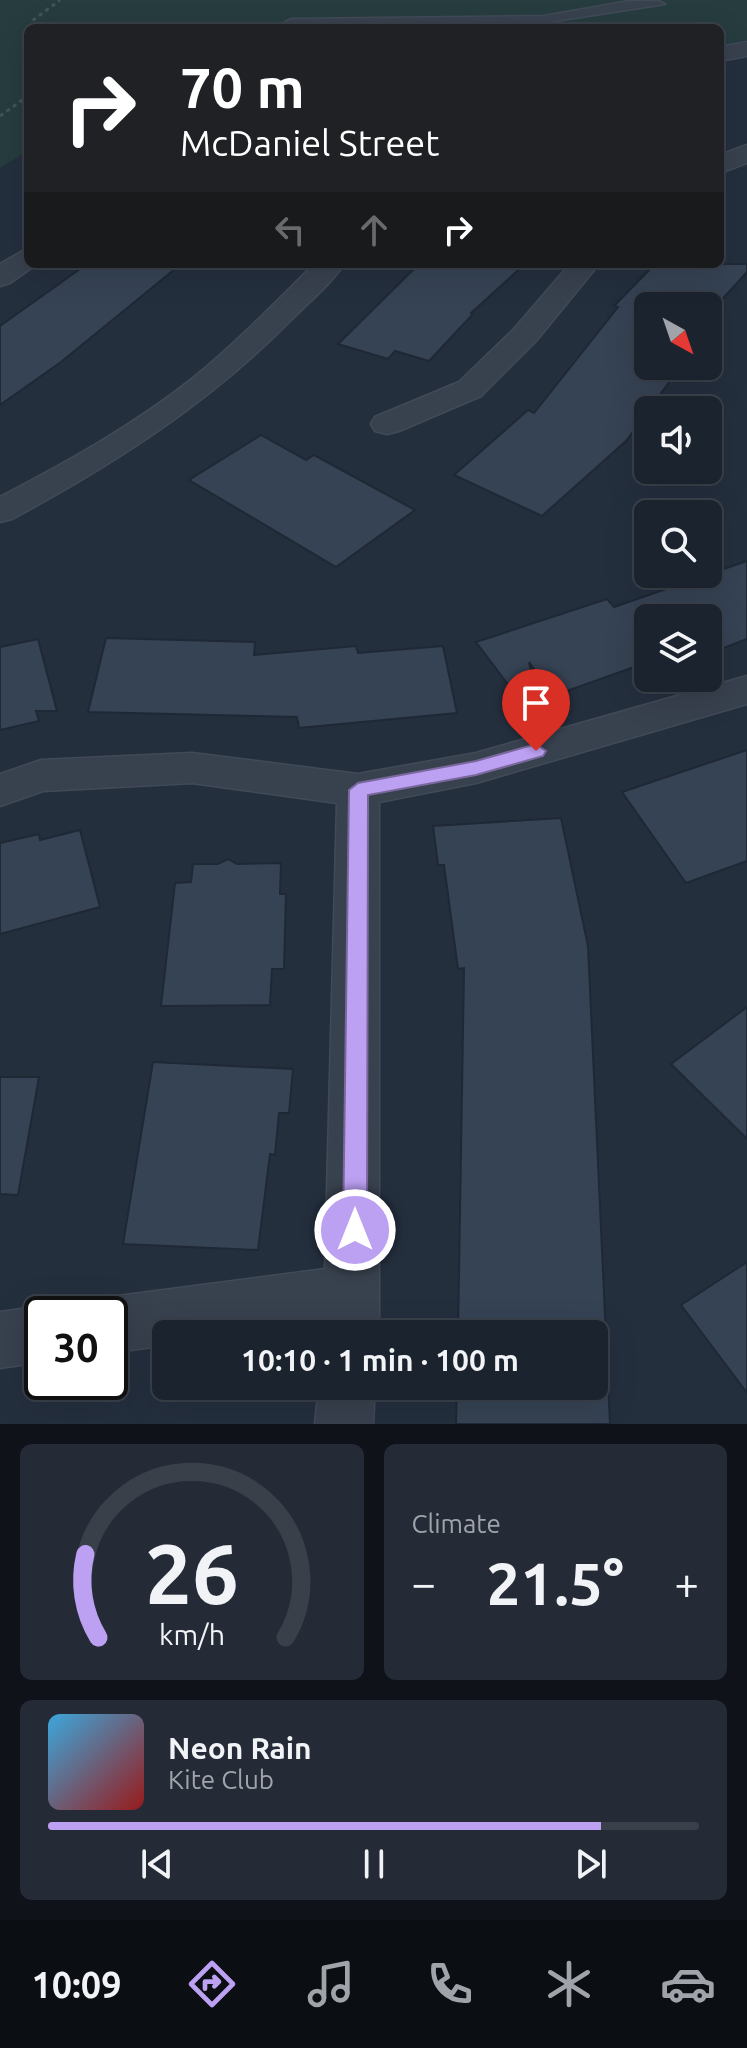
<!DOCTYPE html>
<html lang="en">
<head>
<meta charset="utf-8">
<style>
  :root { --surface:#1b232e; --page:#242b36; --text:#f1f3f6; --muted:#a0a4aa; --line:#39404a; --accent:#bca0f2 }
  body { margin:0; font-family:Ubuntu,sans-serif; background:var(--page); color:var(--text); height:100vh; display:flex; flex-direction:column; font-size:30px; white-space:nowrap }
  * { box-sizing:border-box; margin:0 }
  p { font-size:26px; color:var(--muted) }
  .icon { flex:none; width:44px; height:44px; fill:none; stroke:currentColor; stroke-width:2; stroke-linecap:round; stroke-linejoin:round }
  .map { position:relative; height:1424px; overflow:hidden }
  .panel { display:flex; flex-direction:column; gap:20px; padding:20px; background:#0f1319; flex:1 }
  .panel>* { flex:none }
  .banner { position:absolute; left:24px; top:24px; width:700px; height:244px; border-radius:12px; box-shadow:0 8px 32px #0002,0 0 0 2px var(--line); background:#202124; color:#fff; overflow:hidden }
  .needle { width:52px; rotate:140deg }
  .controls { position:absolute; left:634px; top:292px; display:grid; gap:16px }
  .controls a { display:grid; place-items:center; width:88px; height:88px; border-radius:12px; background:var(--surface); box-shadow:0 8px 32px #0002,0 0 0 2px var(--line); font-size:40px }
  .speed { position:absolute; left:24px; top:1296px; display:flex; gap:16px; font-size:40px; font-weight:700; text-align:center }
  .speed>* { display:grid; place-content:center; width:104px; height:104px; border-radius:50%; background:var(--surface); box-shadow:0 8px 32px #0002,0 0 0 2px var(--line); line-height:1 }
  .speed .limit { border:4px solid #111; border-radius:12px; background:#fff; color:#111 }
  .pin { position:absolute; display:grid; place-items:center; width:68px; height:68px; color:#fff; margin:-82px -34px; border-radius:50% 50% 50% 0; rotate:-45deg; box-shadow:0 0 8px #0007 }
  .pin .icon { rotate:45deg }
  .me { position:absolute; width:88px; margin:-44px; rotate:0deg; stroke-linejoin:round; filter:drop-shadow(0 0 6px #0008) }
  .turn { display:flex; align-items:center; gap:28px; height:168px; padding:0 24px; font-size:36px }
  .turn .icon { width:104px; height:104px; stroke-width:2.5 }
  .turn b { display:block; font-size:56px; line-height:68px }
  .lanes { display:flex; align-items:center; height:76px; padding:0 24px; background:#0003; justify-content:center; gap:40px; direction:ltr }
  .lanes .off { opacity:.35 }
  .big { font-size:60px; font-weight:600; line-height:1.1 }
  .panel .card { flex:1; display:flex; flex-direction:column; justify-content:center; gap:12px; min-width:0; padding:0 28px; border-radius:12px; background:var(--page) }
  .panel .dial { align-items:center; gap:0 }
  .dial svg { height:208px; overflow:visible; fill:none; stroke:var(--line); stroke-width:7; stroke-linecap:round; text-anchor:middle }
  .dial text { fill:var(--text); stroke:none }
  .song { display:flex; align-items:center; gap:24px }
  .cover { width:96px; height:96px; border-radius:12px; background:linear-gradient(135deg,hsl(200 70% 55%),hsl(0 70% 35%)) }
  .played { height:8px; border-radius:4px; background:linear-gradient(90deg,var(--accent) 85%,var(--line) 85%) }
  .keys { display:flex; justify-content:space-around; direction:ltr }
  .heat { display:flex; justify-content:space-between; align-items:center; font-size:44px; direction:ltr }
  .panel .tiles { flex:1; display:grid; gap:20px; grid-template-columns:1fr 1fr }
  .card:last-child { grid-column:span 2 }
  .trip { position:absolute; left:152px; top:1320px; width:456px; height:80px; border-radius:12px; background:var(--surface); box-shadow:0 8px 32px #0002,0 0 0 2px var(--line); font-weight:600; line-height:80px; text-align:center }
  .tab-bar { display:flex; height:128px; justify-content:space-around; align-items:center; background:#0b0e12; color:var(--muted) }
  .tab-bar .icon { width:56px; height:56px }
  .tab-bar .on { color:var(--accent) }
  .tab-bar b { font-size:36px; color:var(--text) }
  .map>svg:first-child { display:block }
</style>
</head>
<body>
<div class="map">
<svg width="747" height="1424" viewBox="0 0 747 1424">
  <rect width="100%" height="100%" fill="#242f3e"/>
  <path fill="#263c3f" d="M0 0H747V40L720 46V28H28V151L0 168Z"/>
  <g fill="#364354" stroke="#1f2835" stroke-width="2">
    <path d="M87 264H181L61 362 0 405V326Z"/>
    <path d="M419 264H525L471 313 473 314 429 361 395 351 388 359 338 344Z"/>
    <path d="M655 264H747V272L708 315V306H648V366H681L626 441 542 516 454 475 528 410 534 413 618 307 614 306Z"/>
    <path d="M261 435 306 460 314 455 415 510 336 567 189 480Z"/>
    <path d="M747 561V639L708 654V618H648V662L553 696 529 662 543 731 476 642 607 599 614 607Z"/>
    <path d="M106 638 255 642 254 655 356 646 358 653 443 646 457 713 299 728 297 717 88 712Z"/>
    <path d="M38 639 57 711H36L39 721 0 730V647Z"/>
    <path d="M747 750V861L686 883 622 792Z"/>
    <path d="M561 818 588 946 610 1424H456L457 1386H594V1334H458L464 968 458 969 444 865H438L433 826Z"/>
    <path d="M80 830 100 907 0 934V843L39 834 40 840Z"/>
    <path d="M228 859 237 864 281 863 280 894H286L284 969H272L270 1005 161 1006 175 883 191 882 193 864H218Z"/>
    <path d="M747 1007V1139L671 1064Z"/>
    <path d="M153 1062 293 1069 289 1113H279L275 1155 270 1154 258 1250 123 1244Z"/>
    <path d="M0 1077H39L18 1195 0 1194Z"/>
    <path d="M747 1262V1393L681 1305Z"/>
  </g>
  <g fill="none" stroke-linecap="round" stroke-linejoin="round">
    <defs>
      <path id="lane" d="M629 1H659L665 4 549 22 547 28H539L538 22 291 25 285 22 291 19 544 16Z"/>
      <g id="street">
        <path d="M747 42V56L720 61V47Z"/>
        <path d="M747 145V163L720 173V155Z"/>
        <path d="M28 248V264H37L10 283 0 286V264Z"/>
        <path d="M314 264H344C331 284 311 300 294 317 211 402 116 463 12 519L0 522V497C67 462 134 425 193 378 236 343 275 303 314 264Z"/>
        <path d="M570 264H599L536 341 481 396 399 431 387 434 375 431 371 424 375 417 459 382 514 329Z"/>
        <path d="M747 676V704L476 783 379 802V1334H323V1323L244 1334H166V1345L110 1353V1314H87L90 1306 110 1297 325 1269 337 803 192 783 43 791 0 806V774L41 760 192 753 358 774 476 753Z"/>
        <path d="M42 1306 61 1314H42V1362L0 1368V1312Z"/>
        <path d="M319 1386H375L373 1424H315Z"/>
      </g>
    </defs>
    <use href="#lane" stroke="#414a57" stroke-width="3"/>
    <use href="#street" stroke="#414a57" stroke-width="3"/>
    <g stroke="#3f5557" stroke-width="3" stroke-dasharray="4 4" stroke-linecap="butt">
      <path d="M34 28 32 21 60 0"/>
      <path d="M0 116 28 96"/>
    </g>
    <use href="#lane" fill="#38414e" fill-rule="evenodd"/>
    <use href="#street" fill="#38414e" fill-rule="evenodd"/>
  </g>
  <path fill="#bca0f2" stroke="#7a689d" stroke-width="2" d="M536 744 546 751 543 756 476 775 368 795 367 1230 363 1238 355 1241 346 1238 343 1230 349 790 358 783 476 761Z"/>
</svg>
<div class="controls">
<a><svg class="needle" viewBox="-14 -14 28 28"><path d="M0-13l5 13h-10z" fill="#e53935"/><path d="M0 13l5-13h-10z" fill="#a0a4aa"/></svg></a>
<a><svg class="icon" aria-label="sound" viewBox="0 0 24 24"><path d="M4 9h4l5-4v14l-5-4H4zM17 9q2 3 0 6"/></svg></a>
<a><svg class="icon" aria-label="search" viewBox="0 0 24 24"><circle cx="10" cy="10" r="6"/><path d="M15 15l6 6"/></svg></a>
<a><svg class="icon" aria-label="layers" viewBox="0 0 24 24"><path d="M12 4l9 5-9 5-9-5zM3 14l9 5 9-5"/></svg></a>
</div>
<div class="speed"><div class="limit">30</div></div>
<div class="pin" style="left:536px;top:751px;background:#d93025"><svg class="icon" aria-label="arrive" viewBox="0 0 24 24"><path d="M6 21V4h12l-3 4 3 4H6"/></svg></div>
<svg class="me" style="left:355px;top:1230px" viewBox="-20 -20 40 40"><circle r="17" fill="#bca0f2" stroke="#fff" stroke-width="3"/><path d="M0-11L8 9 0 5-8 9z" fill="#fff"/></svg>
<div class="trip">10:10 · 1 min · 100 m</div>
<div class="banner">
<div class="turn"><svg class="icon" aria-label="right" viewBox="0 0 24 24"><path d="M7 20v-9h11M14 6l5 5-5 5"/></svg><div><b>70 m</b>McDaniel Street</div></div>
<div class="lanes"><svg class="icon off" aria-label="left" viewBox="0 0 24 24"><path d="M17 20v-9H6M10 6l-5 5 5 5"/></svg><svg class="icon off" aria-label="ahead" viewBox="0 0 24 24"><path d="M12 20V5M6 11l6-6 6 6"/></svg><svg class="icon" aria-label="right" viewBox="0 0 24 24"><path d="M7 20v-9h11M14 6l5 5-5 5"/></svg></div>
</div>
</div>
<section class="panel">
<div class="tiles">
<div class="card dial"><svg viewBox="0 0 100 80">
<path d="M14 69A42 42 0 1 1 86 69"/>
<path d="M14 69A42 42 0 0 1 9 37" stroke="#bca0f2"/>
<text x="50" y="56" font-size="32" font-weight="700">26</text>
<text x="50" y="72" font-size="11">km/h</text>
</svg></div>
<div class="card"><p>Climate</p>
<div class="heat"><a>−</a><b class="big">21.5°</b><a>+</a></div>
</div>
<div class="card">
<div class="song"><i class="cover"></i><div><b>Neon Rain</b><p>Kite Club</p></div></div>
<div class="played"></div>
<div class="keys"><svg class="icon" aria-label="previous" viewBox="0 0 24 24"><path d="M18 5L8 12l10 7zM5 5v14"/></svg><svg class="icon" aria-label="pause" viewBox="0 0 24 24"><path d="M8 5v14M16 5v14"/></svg><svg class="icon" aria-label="next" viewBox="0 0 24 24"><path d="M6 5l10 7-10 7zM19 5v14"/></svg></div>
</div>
</div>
</section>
<nav class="tab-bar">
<b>10:09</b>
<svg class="icon on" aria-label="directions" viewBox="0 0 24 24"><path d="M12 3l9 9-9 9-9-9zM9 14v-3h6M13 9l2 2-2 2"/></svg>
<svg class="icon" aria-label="music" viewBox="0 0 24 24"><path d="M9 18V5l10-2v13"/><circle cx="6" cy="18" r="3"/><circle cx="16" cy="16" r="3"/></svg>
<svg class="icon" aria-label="phone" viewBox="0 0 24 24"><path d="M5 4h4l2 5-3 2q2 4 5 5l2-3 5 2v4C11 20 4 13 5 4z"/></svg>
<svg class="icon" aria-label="climate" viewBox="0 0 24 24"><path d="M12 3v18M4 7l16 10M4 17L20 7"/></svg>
<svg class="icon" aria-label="car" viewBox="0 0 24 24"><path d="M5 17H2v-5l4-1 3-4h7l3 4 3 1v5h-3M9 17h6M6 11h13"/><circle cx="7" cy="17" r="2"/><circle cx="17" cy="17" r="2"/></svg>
</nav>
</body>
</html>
